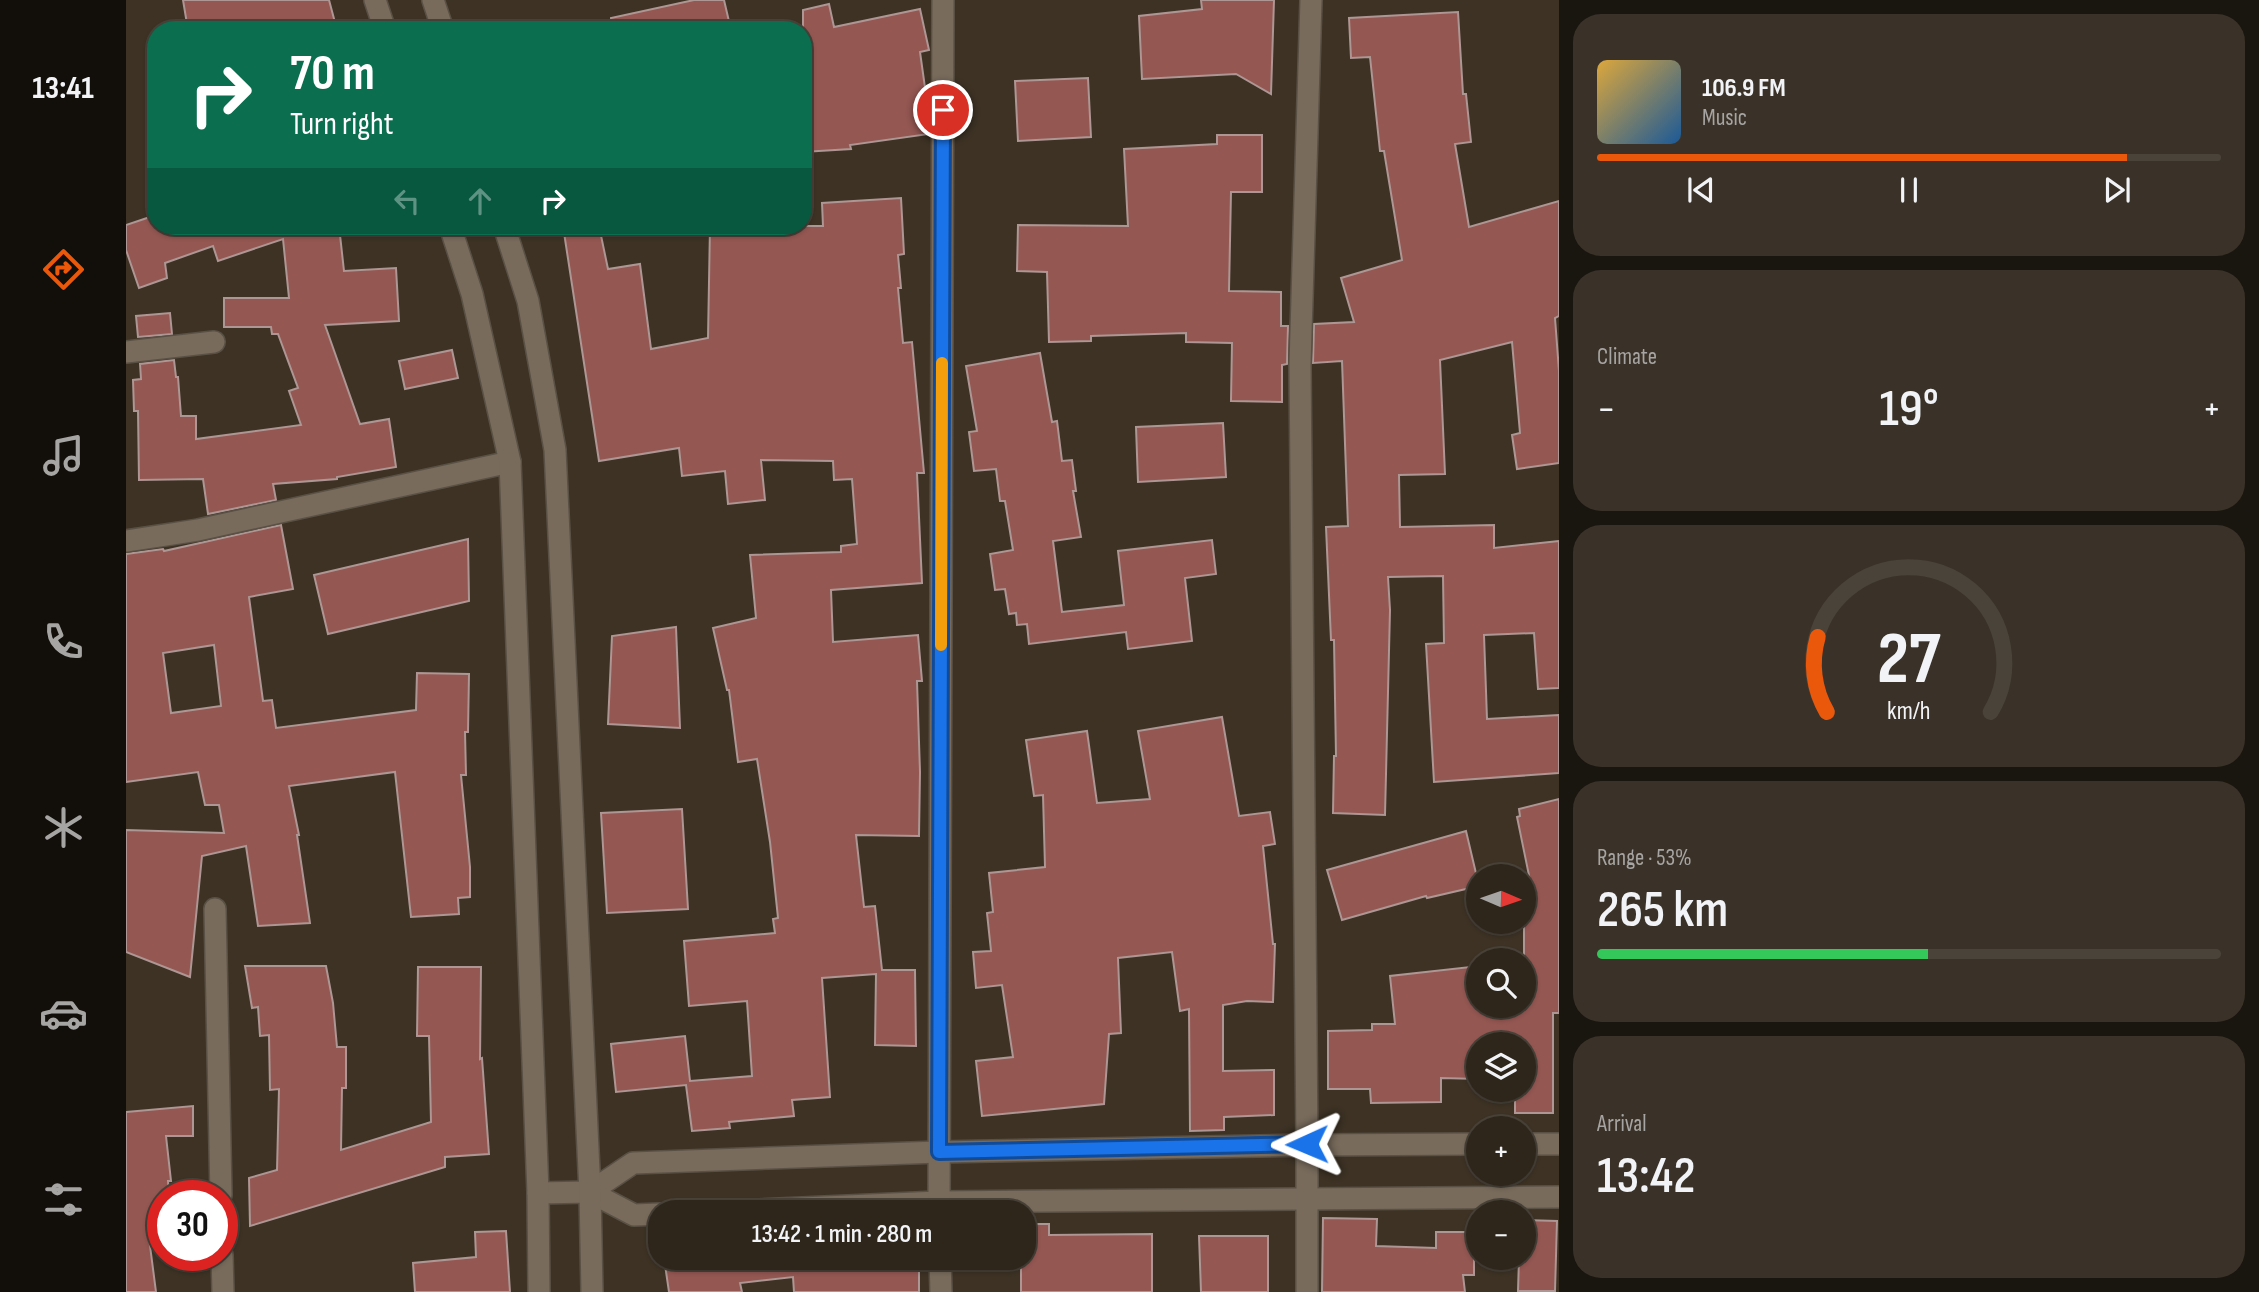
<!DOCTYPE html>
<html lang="en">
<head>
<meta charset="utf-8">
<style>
  :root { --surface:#2e261b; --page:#3a3228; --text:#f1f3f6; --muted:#a7a5a3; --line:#49433a; --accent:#ea580c }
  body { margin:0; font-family:"Sofia Sans Condensed",sans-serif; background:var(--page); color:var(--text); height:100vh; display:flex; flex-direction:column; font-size:26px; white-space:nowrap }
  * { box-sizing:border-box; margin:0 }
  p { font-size:23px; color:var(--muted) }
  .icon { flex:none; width:38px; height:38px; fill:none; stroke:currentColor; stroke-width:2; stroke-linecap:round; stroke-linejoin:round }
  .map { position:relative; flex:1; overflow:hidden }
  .side { display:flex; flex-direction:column; gap:14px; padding:14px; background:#19150f; width:700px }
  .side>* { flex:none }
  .guide { position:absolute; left:21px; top:21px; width:665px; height:214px; border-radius:28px; box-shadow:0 2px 5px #0004,0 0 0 2px var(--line); background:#0b6e4f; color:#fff; overflow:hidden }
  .needle { width:46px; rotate:92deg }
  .tools { position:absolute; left:1340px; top:864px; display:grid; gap:14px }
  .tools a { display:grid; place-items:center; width:70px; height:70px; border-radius:50%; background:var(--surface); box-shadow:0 2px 5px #0004,0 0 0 2px var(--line); font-size:35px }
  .speed { position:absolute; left:21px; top:1180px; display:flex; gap:14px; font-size:35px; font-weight:700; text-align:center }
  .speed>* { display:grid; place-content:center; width:91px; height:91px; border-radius:50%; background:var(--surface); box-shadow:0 2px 5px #0004,0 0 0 2px var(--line); line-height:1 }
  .speed .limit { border:10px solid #d22; background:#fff; color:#111 }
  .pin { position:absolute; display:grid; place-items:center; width:60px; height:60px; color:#fff; margin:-30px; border:4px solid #fff; border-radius:50%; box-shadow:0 2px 7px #0007 }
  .me { position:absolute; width:77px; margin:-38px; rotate:269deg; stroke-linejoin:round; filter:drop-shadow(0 0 5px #0008) }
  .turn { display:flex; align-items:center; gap:24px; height:147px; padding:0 28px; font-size:32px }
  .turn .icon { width:91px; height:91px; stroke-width:2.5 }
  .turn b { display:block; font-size:49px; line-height:60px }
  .lanes { display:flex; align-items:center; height:66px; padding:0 28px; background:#0003; justify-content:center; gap:35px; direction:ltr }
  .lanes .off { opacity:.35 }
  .big { font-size:52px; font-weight:600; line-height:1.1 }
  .side .tile { flex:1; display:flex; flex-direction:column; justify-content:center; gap:10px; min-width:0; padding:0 24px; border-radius:28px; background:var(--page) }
  .side .dial { align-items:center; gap:0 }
  .dial svg { height:182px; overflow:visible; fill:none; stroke:var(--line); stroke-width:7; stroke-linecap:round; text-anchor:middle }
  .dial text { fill:var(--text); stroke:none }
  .song { display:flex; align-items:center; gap:21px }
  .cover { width:84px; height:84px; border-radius:10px; background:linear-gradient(135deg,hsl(40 70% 55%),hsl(210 70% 35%)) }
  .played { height:7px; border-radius:4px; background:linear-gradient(90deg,var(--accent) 85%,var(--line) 85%) }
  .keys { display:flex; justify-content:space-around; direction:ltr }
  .heat { display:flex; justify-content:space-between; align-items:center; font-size:38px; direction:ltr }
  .charge { height:10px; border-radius:5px; background:linear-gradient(90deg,#34c759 53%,var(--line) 0) }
  .trip { position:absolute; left:522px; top:1200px; width:388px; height:70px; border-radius:28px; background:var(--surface); box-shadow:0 2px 5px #0004,0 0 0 2px var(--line); font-weight:600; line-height:70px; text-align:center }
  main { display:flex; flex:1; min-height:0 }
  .tab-bar { display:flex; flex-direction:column; width:126px; justify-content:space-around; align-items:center; background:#120f0b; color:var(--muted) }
  .tab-bar .icon { width:49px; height:49px }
  .tab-bar .active { color:var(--accent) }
  .tab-bar b { font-size:32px; color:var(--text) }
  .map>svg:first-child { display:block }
</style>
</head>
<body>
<main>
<nav class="tab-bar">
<b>13:41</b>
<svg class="icon active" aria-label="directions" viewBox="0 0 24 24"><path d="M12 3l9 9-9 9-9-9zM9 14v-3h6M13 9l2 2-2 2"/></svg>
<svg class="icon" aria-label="music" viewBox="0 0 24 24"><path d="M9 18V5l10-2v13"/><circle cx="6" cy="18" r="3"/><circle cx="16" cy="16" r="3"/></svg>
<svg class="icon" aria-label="phone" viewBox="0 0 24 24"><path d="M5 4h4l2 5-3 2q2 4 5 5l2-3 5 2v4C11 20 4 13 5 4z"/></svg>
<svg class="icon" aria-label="climate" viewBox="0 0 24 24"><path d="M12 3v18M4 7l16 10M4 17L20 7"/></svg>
<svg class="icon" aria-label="car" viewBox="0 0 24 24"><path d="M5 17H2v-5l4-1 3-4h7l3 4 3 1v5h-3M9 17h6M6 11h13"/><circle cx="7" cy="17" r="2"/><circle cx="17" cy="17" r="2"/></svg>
<svg class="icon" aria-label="filters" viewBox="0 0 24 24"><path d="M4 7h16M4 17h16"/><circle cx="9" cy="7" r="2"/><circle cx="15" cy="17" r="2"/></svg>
</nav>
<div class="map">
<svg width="1433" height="1292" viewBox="0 0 1433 1292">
  <rect width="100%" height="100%" fill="#3d3224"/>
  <g fill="#945752" stroke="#ad9693" stroke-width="2" fill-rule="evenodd">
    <path d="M57 0H203L211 30H62Z"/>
    <path d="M568 0H598L605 30H486L485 18Z"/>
    <path d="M1075 0H1148L1145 94 1110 74 1016 79 1013 16 1076 9Z"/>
    <path d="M703 4 708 27 794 9 803 50 794 52 803 116V134L724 145 725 149 677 152V10Z"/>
    <path d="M1332 12 1337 94H1340L1345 142 1329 144 1343 227 1433 201V316L1429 318 1433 371V463L1391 469 1386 435 1394 433 1386 342 1314 360 1319 474 1273 475 1274 527 1368 525V548L1433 541V688L1412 689 1408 633 1358 635 1361 719 1433 715V773L1308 782 1300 644 1318 643 1317 576 1262 577 1264 610 1259 815 1207 813 1208 756H1210L1208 640H1205L1200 527 1222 526 1216 361 1187 363 1188 324 1228 322 1215 278 1276 260 1258 151H1254L1244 57 1225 58 1223 18Z"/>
    <path d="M962 78 965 137 892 141 889 81Z"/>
    <path d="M1091 135H1136V192H1105L1103 291 1155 292V326H1162L1161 364 1156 365V402L1105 401 1106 343 1060 342V333L965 336V341L923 342 921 272 891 271 892 225 1002 226 998 149 1091 144Z"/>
    <path d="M775 198 778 254 772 255 775 288H772L777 343 786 342 798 473H791L796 583 705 590 707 642 792 635 796 681H791L794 772 793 836 730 835 738 907 749 906 756 970H789L790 1046 749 1045 750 974 696 978 704 1097 666 1100 668 1116 603 1122 604 1128 566 1131 560 1085 490 1092 485 1044 559 1036 564 1081 626 1076 621 1001 563 1006 558 941 649 933 647 919 652 918 644 842 631 759 612 762 603 690H601L587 628 630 618 624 555 715 552V546L731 544 726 479 708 480 707 461 635 460 639 500 602 504 599 471 556 476 553 448 473 461 437 226H473L482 269 514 264 525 349 582 338 584 226H697L696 203Z"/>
    <path d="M30 215V226H213L218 271 270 268 273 321 199 325 234 424 263 419 270 467 211 477V479L147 484 150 500 82 514 77 479 13 480 12 411H8L7 380 15 379 14 364 48 360 50 377H52L55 416H70V439L175 425 163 391 172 388 152 334H146L145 327H98V298H163L157 239 92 261 87 246 39 263 41 278 13 288 0 250V225Z"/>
    <path d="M44 313 46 334 12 337 10 316Z"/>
    <path d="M326 350 332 378 279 389 273 361Z"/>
    <path d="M914 353 926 422 931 421 936 461 946 460 950 491H947L955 537 927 541 936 612 998 605 992 551 1086 540 1090 574 1059 578 1066 641 1002 649 1000 632 903 644 901 624 891 625 890 613 883 614 879 589 869 590 864 554 887 550 879 501H874L870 469 848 471 843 432 851 431 840 366Z"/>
    <path d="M1097 423 1100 477 1012 482 1010 427Z"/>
    <path d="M155 525 167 589 123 597 137 701 146 700 150 728 290 710 291 673 343 674 342 732H339L340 775H335L344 867V897L332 898 333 914 285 917 269 772 163 786 173 835H171L184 923 132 926 120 846 76 856 64 977 0 952V830L98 833 93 805H79L72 772 0 782V554L37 549 38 551ZM88 645 95 706 45 713 37 653Z"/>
    <path d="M342 539 343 601 202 634 188 575Z"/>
    <path d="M550 627 554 728 482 724 486 636Z"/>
    <path d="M1096 717 1113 816 1144 812 1149 844 1137 846 1147 944H1149L1147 1002 1121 1001 1097 1005V1071L1148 1070V1115L1098 1117V1130L1064 1131 1063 1009 1054 1011 1046 952 992 958 995 1033 983 1034 978 1104 856 1116 850 1061 887 1057 876 985 850 988 847 952 865 951 861 913 867 912 863 873 919 867 917 795 908 796 900 740 961 731 971 803 1024 799 1012 731Z"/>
    <path d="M1433 799V1013H1427V1113H1389V1090H1398V1045H1353V1079L1315 1078V1102L1245 1103 1244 1089H1202V1031L1246 1030V1024H1269L1264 976 1353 966V1006H1398V961H1355V958L1398 956V897L1407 895 1391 817 1394 816 1393 809Z"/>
    <path d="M556 809 562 909 481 913 475 813Z"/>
    <path d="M1340 831 1353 886 1301 898 1300 896 1216 920 1201 870Z"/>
    <path d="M119 966H200L207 1003 211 1047H220V1088H216L215 1150 305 1122 303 1036H291L292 967H355L354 1059 356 1058 363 1154 319 1157V1167L124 1226 123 1178 151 1170 153 1089 144 1090 143 1035 134 1036 132 1007 126 1008Z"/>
    <path d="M67 1106V1136H40L45 1181H42L43 1195H37V1237L23 1238 30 1292H0V1112Z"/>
    <path d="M1197 1218 1251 1219 1250 1246 1310 1248V1232H1348V1275H1337L1339 1292H1196Z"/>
    <path d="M1398 1220 1431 1221 1429 1291H1392L1393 1258H1398Z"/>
    <path d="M898 1224H923V1235L1026 1234V1292H895V1258H898Z"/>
    <path d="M380 1231 384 1292H289L287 1263 350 1257 349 1232Z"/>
    <path d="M1073 1236H1142V1292H1075Z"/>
    <path d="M538 1258H793V1292H668L667 1277 614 1283 616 1292H543Z"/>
  </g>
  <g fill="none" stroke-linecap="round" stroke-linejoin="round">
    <defs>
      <g id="street">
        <path d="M0 352 88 342"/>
        <path d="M0 541 72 530 384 462"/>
        <path d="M89 909 95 1195"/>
        <path d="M1398 1144H1433"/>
        <path d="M464 1192 507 1163 813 1152 1181 1145 1353 1144"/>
        <path d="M412 1193 464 1192 508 1215 534 1214"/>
        <path d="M565 1213 812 1202 1433 1197"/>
        <path d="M813 1213 817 0"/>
        <path d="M96 1255 97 1292"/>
        <path d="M814 1258 815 1292"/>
        <path d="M1181 1292V1145L1174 365 1185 0"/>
      </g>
      <g id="secondary">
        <path d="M249 0 259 30"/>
        <path d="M307 0 317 30"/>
        <path d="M324 226 346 294 384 462 412 1193 413 1292"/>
        <path d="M378 226 402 301 429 450 464 1192 466 1292"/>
      </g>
    </defs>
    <use href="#street" stroke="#5a5145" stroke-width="24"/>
    <use href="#secondary" stroke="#5a5145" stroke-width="24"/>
    <use href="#street" stroke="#786b5c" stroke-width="21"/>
    <use href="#secondary" stroke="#786b5c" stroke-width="21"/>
  </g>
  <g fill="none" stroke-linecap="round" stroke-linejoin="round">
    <defs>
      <path id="route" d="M817 110 813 1152 1181 1144"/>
    </defs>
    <use href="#route" stroke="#114b97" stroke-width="18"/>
    <use href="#route" stroke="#1a73e8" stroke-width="12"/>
    <path stroke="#f59e0b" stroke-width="12" d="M815 645 816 363"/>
  </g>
</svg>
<div class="tools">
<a><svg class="needle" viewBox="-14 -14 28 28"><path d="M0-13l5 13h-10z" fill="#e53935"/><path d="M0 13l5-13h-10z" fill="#a7a5a3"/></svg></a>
<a><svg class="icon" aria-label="search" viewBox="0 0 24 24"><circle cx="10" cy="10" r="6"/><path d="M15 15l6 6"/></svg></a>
<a><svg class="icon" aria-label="layers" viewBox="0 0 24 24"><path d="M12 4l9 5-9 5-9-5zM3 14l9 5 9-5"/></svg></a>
<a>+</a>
<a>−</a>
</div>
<div class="speed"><div class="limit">30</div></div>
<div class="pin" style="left:817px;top:110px;background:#d93025"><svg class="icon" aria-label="arrive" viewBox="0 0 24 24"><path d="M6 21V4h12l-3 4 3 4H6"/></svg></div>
<svg class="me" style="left:1181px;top:1144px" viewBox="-20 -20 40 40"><path d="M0-17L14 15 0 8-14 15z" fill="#1a73e8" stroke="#fff" stroke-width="4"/></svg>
<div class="trip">13:42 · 1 min · 280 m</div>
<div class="guide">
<div class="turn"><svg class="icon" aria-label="right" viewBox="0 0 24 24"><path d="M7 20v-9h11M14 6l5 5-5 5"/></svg><div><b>70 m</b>Turn right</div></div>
<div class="lanes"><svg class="icon off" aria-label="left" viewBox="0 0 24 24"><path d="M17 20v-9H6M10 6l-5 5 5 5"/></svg><svg class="icon off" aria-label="ahead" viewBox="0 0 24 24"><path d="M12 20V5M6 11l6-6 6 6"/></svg><svg class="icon" aria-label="right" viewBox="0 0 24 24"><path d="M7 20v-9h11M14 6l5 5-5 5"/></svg></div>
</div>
</div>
<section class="side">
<div class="tile">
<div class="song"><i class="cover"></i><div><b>106.9 FM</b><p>Music</p></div></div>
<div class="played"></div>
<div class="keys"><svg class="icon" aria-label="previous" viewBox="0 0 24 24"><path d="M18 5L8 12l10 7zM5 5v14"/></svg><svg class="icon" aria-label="pause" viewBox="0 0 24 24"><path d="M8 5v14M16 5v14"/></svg><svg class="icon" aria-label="next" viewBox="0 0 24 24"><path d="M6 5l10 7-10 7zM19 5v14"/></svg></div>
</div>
<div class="tile"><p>Climate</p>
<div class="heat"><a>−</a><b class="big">19°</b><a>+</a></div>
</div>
<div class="tile dial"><svg viewBox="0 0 100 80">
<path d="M14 69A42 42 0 1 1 86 69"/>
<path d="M14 69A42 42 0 0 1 10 36" stroke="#ea580c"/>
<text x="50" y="56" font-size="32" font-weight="700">27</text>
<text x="50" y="72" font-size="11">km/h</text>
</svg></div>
<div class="tile"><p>Range · 53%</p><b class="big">265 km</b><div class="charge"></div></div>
<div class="tile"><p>Arrival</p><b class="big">13:42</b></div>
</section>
</main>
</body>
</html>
